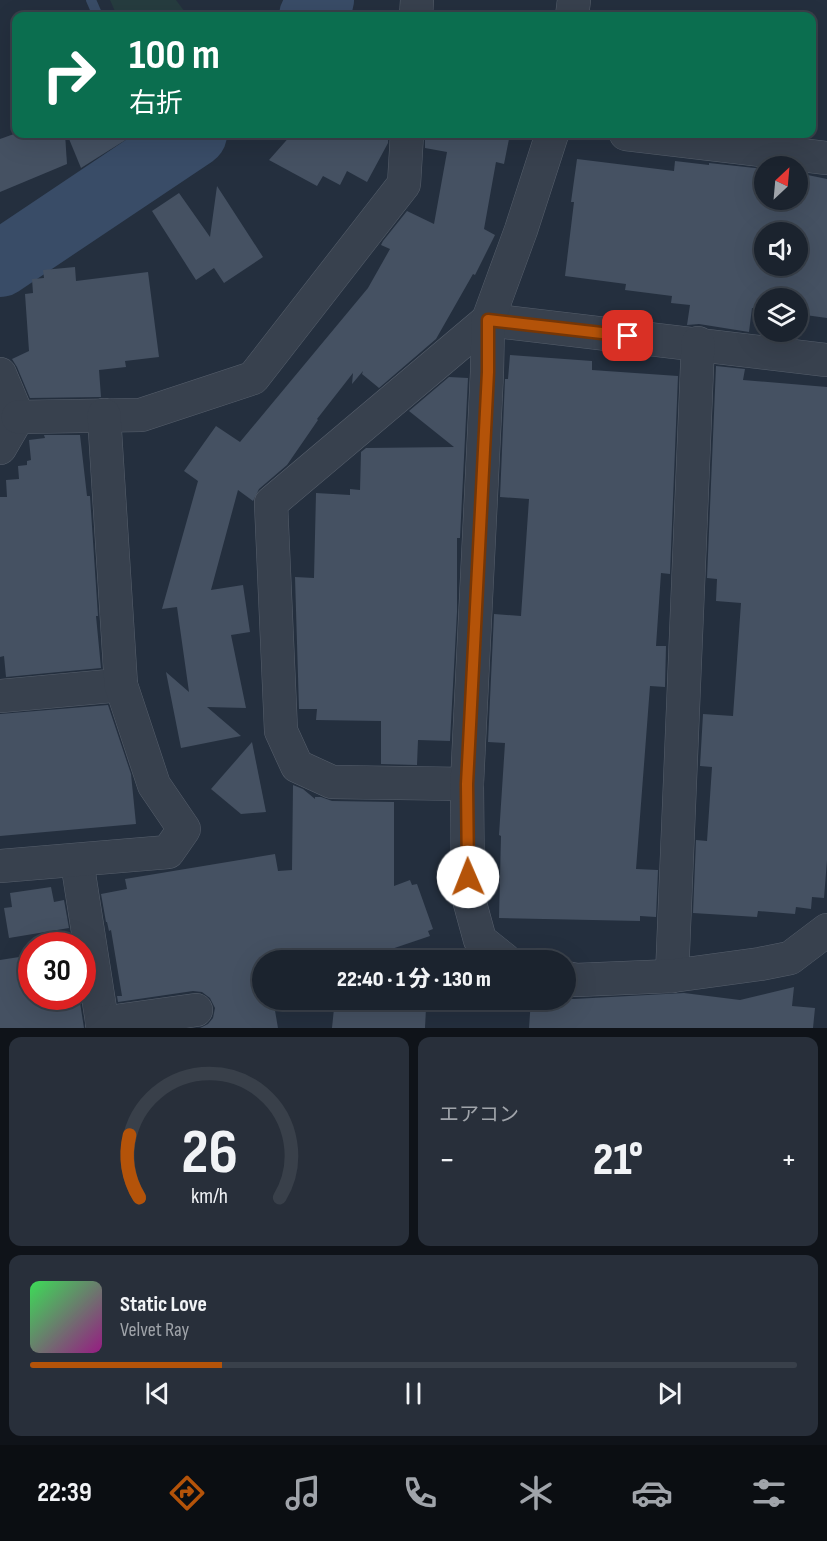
<!DOCTYPE html>
<html lang="ja">
<head>
<meta charset="utf-8">
<style>
  :root { --surface:#1b232e; --page:#282f3a; --text:#f1f3f6; --muted:#a0a4aa; --line:#39404a; --accent:#b45309 }
  body { margin:0; font-family:"Sofia Sans Condensed","Noto Sans JP",sans-serif; background:var(--page); color:var(--text); height:100vh; display:flex; flex-direction:column; font-size:22px; white-space:nowrap }
  * { box-sizing:border-box; margin:0 }
  p { font-size:20px; color:var(--muted) }
  .icon { flex:none; width:33px; height:33px; fill:none; stroke:currentColor; stroke-width:2; stroke-linecap:round; stroke-linejoin:round }
  .map { position:relative; height:1028px; overflow:hidden }
  .side { display:flex; flex-direction:column; gap:9px; padding:9px; background:#0f1319; flex:1 }
  .side>* { flex:none }
  .hud { position:absolute; left:12px; top:12px; width:804px; height:126px; border-radius:12px; box-shadow:0 6px 24px #0002,0 0 0 2px var(--line); background:#0b6e4f; color:#fff; overflow:hidden }
  .needle { width:39px; rotate:26deg }
  .buttons { position:absolute; left:754px; top:156px; display:grid; gap:12px }
  .buttons a { display:grid; place-items:center; width:54px; height:54px; border-radius:50%; background:var(--surface); box-shadow:0 6px 24px #0002,0 0 0 2px var(--line); font-size:30px }
  .speed { position:absolute; left:18px; top:932px; display:flex; gap:12px; font-size:30px; font-weight:700; text-align:center }
  .speed>* { display:grid; place-content:center; width:78px; height:78px; border-radius:50%; background:var(--surface); box-shadow:0 6px 24px #0002,0 0 0 2px var(--line); line-height:1 }
  .speed .limit { border:9px solid #d22; background:#fff; color:#111 }
  .pin { position:absolute; display:grid; place-items:center; width:51px; height:51px; color:#fff; margin:-26px; border-radius:12px; box-shadow:0 3px 9px #0006 }
  .me { position:absolute; width:66px; margin:-33px; rotate:359deg; stroke-linejoin:round; filter:drop-shadow(0 0 4px #0008) }
  .turn { display:flex; align-items:center; gap:21px; height:126px; padding:0 18px; font-size:27px }
  .turn .icon { width:78px; height:78px; stroke-width:2.5 }
  .turn b { display:block; font-size:42px; line-height:51px }
  .big { font-size:45px; font-weight:800; line-height:1.1 }
  .side .tile { flex:1; display:flex; flex-direction:column; justify-content:center; gap:9px; min-width:0; padding:0 21px; border-radius:12px; background:var(--page) }
  .side .dial { align-items:center; gap:0 }
  .dial svg { height:156px; overflow:visible; fill:none; stroke:var(--line); stroke-width:7; stroke-linecap:round; text-anchor:middle }
  .dial text { fill:var(--text); stroke:none }
  .song { display:flex; align-items:center; gap:18px }
  .cover { width:72px; height:72px; border-radius:9px; background:linear-gradient(135deg,hsl(130 70% 55%),hsl(310 70% 35%)) }
  .played { height:6px; border-radius:3px; background:linear-gradient(90deg,var(--accent) 25%,var(--line) 25%) }
  .keys { display:flex; justify-content:space-around; direction:ltr }
  .heat { display:flex; justify-content:space-between; align-items:center; font-size:33px; direction:ltr }
  .side .tiles { flex:1; display:grid; gap:9px; grid-template-columns:1fr 1fr }
  .tile:last-child { grid-column:span 2 }
  .trip { position:absolute; left:252px; top:950px; width:324px; height:60px; border-radius:30px; background:var(--surface); box-shadow:0 6px 24px #0002,0 0 0 2px var(--line); font-weight:800; line-height:60px; text-align:center }
  .tab-bar { display:flex; height:96px; justify-content:space-around; align-items:center; background:#0b0e12; color:var(--muted) }
  .tab-bar .icon { width:42px; height:42px }
  .tab-bar .active { color:var(--accent) }
  .tab-bar b { font-size:27px; color:var(--text) }
  .map>svg:first-child { display:block }
</style>
</head>
<body>
<div class="map">
<svg width="827" height="1028" viewBox="0 0 827 1028">
  <rect width="100%" height="100%" fill="#242f3e"/>
  <path fill="#263c3f" d="M110 0H176L188 16H117Z"/>
  <g fill="none" stroke-linecap="round" stroke-linejoin="round">
    <g stroke="#394c67" stroke-width="10">
      <path d="M91 0 98 16"/>
      <path d="M150 134 160 156"/>
    </g>
    <g stroke="#394c67" stroke-width="66">
      <path d="M312 16 321 0"/>
      <path d="M0 264 194 134"/>
    </g>
  </g>
  <g fill="#455162" fill-rule="evenodd">
    <path d="M14 134H65L67 164 0 192V139Z"/>
    <path d="M67 134H135L81 168Z"/>
    <path d="M292 134H388V143L367 182 347 171 340 185 323 176 317 186 269 160Z"/>
    <path d="M425 134H510L504 164 496 162 484 229 495 235 475 275 473 274 436 339 379 388 362 374 363 371 352 384 353 373 317 419 318 420 287 465 259 489 253 501 238 490 211 590 243 585 250 632 231 635 246 708 207 707 241 736 181 748 166 672 189 692 177 607 162 609 198 481 184 471 216 426 240 442 368 288 390 249 381 245 383 241 407 211 434 224 447 152 425 148Z"/>
    <path d="M577 159 674 171 675 161 709 165V163L765 169V200H798V173L827 179V318L798 314V298H765V310L752 308 749 332 699 324 687 325 690 305 671 303 672 296 625 290 626 284 565 276 574 202H571ZM765 232H798V266H765Z"/>
    <path d="M217 186 263 257 224 283 214 268 196 280 152 211 179 193 210 237Z"/>
    <path d="M75 267 76 281 148 272 159 357 125 361 126 367 99 370 101 397 30 398 17 367 12 359 29 351 25 294 33 293 32 279 44 278 43 270Z"/>
    <path d="M510 355 592 361V370L678 376 670 574 661 573 656 646H666L665 687 650 686 636 869 658 870 656 917 640 916V921L499 918 501 836 499 835 505 743 488 742 494 614 521 616 529 499 500 497 505 379H508Z"/>
    <path d="M716 366 745 369 743 380 827 387V860L824 898 812 897 811 909 796 907 795 914 758 911 757 917 693 913 696 840 707 841 712 767 700 766 703 714 733 716 741 603 716 601 717 579 707 578Z"/>
    <path d="M449 377 468 378 460 538H457V612L450 741 418 740 417 765 381 764V721L316 720 317 709H299L295 577 314 578 316 493 350 495V489L360 490 361 452 366 448 454 447 409 411Z"/>
    <path d="M44 435H80L87 496H90L98 616H96L101 668 6 677 4 656 0 657V497H7L6 480 19 479 18 466 27 465V461L31 460 29 440 45 438Z"/>
    <path d="M108 705 131 774 136 824 0 836V714Z"/>
    <path d="M252 742 266 812 241 814 211 789Z"/>
    <path d="M293 785 303 789 315 799V797H321L332 801 394 802V886L410 880 412 885 417 884 433 929 428 931 430 936 359 960H262V999H273L278 1028H200L208 1024 213 1018 215 1008 210 998 202 992 193 991 118 1002 117 996H122L111 930 109 931 107 922H106L101 894 127 889 125 879 275 854 278 871 292 870Z"/>
    <path d="M51 887 54 902 64 900 69 928 9 938 4 908 12 907 10 893Z"/>
    <path d="M32 955V996H79L84 1028H0V960Z"/>
    <path d="M794 987 792 1006 815 1008 813 1028H529L531 999H574L684 993 740 1000Z"/>
    <path d="M335 999 426 1008 425 1028H332Z"/>
  </g>
  <g fill="none" stroke-linecap="round" stroke-linejoin="round">
    <defs>
      <g id="minor">
        <path d="M416 16 417 0"/>
        <path d="M572 16 574 0"/>
        <path d="M626 134 827 158"/>
        <path d="M0 374 18 417 0 448"/>
        <path d="M18 417 141 415 253 378 404 184 407 134"/>
        <path d="M0 696 121 685"/>
        <path d="M467 784 332 782 297 766 281 731 271 503 488 320 827 360"/>
        <path d="M77 861 103 1028"/>
        <path d="M0 866 168 852 184 829 154 785 121 685 104 415"/>
        <path d="M505 960 480 940 468 896 467 784 487 372 488 320 521 230 552 134"/>
        <path d="M672 976 698 343"/>
        <path d="M566 978 576 980 672 976 760 964 790 958 827 930"/>
        <path d="M102 1023 196 1010"/>
      </g>
    </defs>
    <use href="#minor" stroke="#565f6c" stroke-width="34"/>
    <use href="#minor" stroke="#38414e" stroke-width="33"/>
  </g>
  <g fill="none" stroke-linecap="round" stroke-linejoin="round">
    <defs>
      <path id="route" d="M468 877 467 784 488 372V320L628 336"/>
    </defs>
    <use href="#route" stroke="#753606" stroke-width="15"/>
    <use href="#route" stroke="#b45309" stroke-width="10"/>
  </g>
</svg>
<div class="buttons">
<a><svg class="needle" viewBox="-14 -14 28 28"><path d="M0-13l5 13h-10z" fill="#e53935"/><path d="M0 13l5-13h-10z" fill="#a0a4aa"/></svg></a>
<a><svg class="icon" aria-label="sound" viewBox="0 0 24 24"><path d="M4 9h4l5-4v14l-5-4H4zM17 9q2 3 0 6"/></svg></a>
<a><svg class="icon" aria-label="layers" viewBox="0 0 24 24"><path d="M12 4l9 5-9 5-9-5zM3 14l9 5 9-5"/></svg></a>
</div>
<div class="speed"><div class="limit">30</div></div>
<div class="pin" style="left:628px;top:336px;background:#d93025"><svg class="icon" aria-label="arrive" viewBox="0 0 24 24"><path d="M6 21V4h12l-3 4 3 4H6"/></svg></div>
<svg class="me" style="left:468px;top:877px" viewBox="-20 -20 40 40"><circle r="19" fill="#fff"/><path d="M0-13L10 11 0 6-10 11z" fill="#b45309"/></svg>
<div class="trip">22:40 · 1 分 · 130 m</div>
<div class="hud">
<div class="turn"><svg class="icon" aria-label="right" viewBox="0 0 24 24"><path d="M7 20v-9h11M14 6l5 5-5 5"/></svg><div><b>100 m</b>右折</div></div>
</div>
</div>
<section class="side">
<div class="tiles">
<div class="tile dial"><svg viewBox="0 0 100 80">
<path d="M14 69A42 42 0 1 1 86 69"/>
<path d="M14 69A42 42 0 0 1 9 37" stroke="#b45309"/>
<text x="50" y="56" font-size="32" font-weight="700">26</text>
<text x="50" y="72" font-size="11">km/h</text>
</svg></div>
<div class="tile"><p>エアコン</p>
<div class="heat"><a>−</a><b class="big">21°</b><a>+</a></div>
</div>
<div class="tile">
<div class="song"><i class="cover"></i><div><b>Static Love</b><p>Velvet Ray</p></div></div>
<div class="played"></div>
<div class="keys"><svg class="icon" aria-label="previous" viewBox="0 0 24 24"><path d="M18 5L8 12l10 7zM5 5v14"/></svg><svg class="icon" aria-label="pause" viewBox="0 0 24 24"><path d="M8 5v14M16 5v14"/></svg><svg class="icon" aria-label="next" viewBox="0 0 24 24"><path d="M6 5l10 7-10 7zM19 5v14"/></svg></div>
</div>
</div>
</section>
<nav class="tab-bar">
<b>22:39</b>
<svg class="icon active" aria-label="directions" viewBox="0 0 24 24"><path d="M12 3l9 9-9 9-9-9zM9 14v-3h6M13 9l2 2-2 2"/></svg>
<svg class="icon" aria-label="music" viewBox="0 0 24 24"><path d="M9 18V5l10-2v13"/><circle cx="6" cy="18" r="3"/><circle cx="16" cy="16" r="3"/></svg>
<svg class="icon" aria-label="phone" viewBox="0 0 24 24"><path d="M5 4h4l2 5-3 2q2 4 5 5l2-3 5 2v4C11 20 4 13 5 4z"/></svg>
<svg class="icon" aria-label="climate" viewBox="0 0 24 24"><path d="M12 3v18M4 7l16 10M4 17L20 7"/></svg>
<svg class="icon" aria-label="car" viewBox="0 0 24 24"><path d="M5 17H2v-5l4-1 3-4h7l3 4 3 1v5h-3M9 17h6M6 11h13"/><circle cx="7" cy="17" r="2"/><circle cx="17" cy="17" r="2"/></svg>
<svg class="icon" aria-label="filters" viewBox="0 0 24 24"><path d="M4 7h16M4 17h16"/><circle cx="9" cy="7" r="2"/><circle cx="15" cy="17" r="2"/></svg>
</nav>
</body>
</html>
